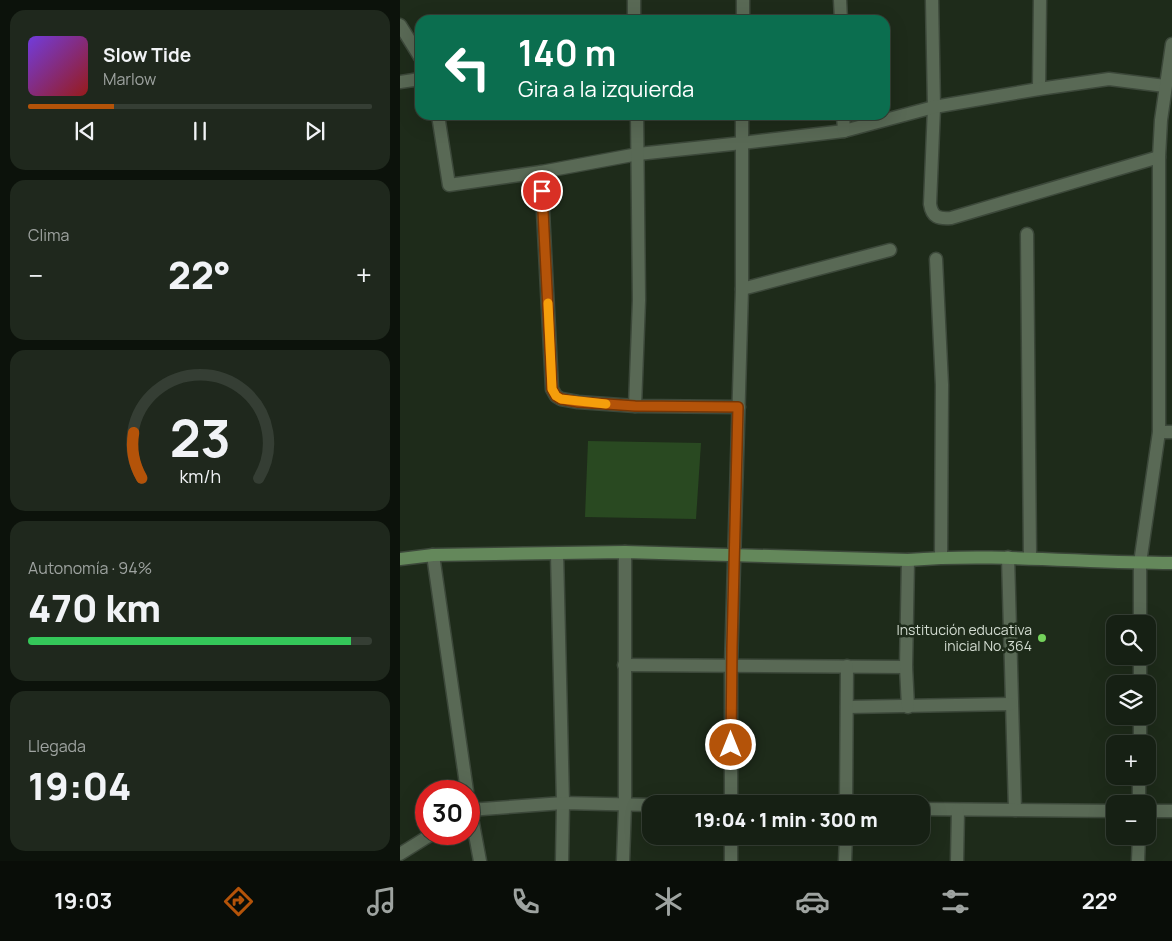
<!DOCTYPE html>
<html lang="es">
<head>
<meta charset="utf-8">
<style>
  :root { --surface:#162014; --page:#1f281d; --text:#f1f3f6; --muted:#9ea3a0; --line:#353e34; --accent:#b45309 }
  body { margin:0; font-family:Manrope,sans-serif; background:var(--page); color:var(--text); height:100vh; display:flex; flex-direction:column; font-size:19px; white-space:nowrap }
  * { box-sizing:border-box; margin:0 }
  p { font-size:16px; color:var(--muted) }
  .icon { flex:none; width:28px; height:28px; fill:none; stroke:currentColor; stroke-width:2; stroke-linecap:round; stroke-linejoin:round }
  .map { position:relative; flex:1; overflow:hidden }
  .sheet { display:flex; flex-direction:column; gap:10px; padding:10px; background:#0c120b; width:400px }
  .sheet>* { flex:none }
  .guide { position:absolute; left:15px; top:15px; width:475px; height:105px; border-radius:15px; box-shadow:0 5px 20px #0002,0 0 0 1px var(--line); background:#0b6e4f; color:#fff; overflow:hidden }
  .tools { position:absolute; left:706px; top:615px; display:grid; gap:10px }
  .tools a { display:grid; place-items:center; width:50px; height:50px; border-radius:10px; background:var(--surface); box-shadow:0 5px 20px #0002,0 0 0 1px var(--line); font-size:25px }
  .speed { position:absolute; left:15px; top:780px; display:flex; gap:10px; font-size:25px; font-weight:700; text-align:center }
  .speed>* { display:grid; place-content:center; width:65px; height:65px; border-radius:50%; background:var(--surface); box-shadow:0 5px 20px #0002,0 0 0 1px var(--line); line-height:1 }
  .speed .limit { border:8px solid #d22; background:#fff; color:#111 }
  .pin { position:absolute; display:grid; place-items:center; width:42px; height:42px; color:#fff; margin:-21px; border:2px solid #fff; border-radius:50%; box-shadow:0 1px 5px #0007 }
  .me { position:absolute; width:55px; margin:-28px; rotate:0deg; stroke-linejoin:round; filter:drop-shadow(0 0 4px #0008) }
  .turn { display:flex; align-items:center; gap:18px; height:105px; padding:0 20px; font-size:22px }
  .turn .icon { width:65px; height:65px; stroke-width:2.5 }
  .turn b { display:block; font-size:35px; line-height:42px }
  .big { font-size:38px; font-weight:800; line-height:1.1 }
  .sheet .widget { flex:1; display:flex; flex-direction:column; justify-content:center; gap:8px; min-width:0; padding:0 18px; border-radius:15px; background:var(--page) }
  .sheet .dial { align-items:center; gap:0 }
  .dial svg { height:130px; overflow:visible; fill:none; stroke:var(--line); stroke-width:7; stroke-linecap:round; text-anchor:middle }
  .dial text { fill:var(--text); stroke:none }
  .song { display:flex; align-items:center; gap:15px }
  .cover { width:60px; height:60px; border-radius:8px; background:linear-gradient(135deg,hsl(260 70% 55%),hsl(0 70% 35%)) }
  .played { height:5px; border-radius:2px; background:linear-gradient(90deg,var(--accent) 25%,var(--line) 25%) }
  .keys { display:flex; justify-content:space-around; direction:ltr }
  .heat { display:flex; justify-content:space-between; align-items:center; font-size:28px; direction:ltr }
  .charge { height:8px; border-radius:4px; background:linear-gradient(90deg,#34c759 94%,var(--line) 0) }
  .trip { position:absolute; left:242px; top:795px; width:288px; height:50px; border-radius:15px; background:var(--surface); box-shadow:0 5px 20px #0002,0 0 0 1px var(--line); font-weight:800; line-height:50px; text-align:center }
  .menu { display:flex; height:80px; justify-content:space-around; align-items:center; background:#090d08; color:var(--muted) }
  .menu .icon { width:35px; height:35px }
  .menu .on { color:var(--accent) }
  .menu b { font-size:22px; color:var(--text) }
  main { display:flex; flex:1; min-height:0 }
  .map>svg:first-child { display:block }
</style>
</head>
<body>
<main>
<section class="sheet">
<div class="widget">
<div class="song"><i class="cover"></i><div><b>Slow Tide</b><p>Marlow</p></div></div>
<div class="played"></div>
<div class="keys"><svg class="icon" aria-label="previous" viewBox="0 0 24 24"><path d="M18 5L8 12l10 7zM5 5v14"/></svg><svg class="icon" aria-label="pause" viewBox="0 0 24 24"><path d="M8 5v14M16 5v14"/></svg><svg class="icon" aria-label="next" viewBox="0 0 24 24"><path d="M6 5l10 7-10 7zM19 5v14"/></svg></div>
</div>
<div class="widget"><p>Clima</p>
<div class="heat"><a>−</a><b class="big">22°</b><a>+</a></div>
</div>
<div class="widget dial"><svg viewBox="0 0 100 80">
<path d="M14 69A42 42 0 1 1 86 69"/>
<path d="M14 69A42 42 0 0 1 9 41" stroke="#b45309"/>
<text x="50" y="56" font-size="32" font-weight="700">23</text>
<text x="50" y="72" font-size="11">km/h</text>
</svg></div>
<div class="widget"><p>Autonomía · 94%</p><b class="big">470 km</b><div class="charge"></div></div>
<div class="widget"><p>Llegada</p><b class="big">19:04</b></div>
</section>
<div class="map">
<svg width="772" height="861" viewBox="0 0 772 861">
  <rect width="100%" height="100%" fill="#1e2b1a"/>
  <path fill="#294921" d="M188 441 301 443 296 519 185 517Z"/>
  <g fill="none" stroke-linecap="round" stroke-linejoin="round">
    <defs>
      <g id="street">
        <path d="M234 0V20"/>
        <path d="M440 0 441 20"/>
        <path d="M532 0 534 107 530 204C532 217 538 219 551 218L759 157"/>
        <path d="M343 20V0"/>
        <path d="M0 25 20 57"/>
        <path d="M0 82 20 79"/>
        <path d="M639 89 640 0"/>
        <path d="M38 115 49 185 141 172 238 154 342 143 444 131 534 107 639 89 709 79 765 86"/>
        <path d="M443 115 444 131"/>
        <path d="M141 172 152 389 156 396 161 399 178 402 235 406 339 407"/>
        <path d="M627 234 630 557"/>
        <path d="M536 259 542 385 541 557"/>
        <path d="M342 289 490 250"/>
        <path d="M235 406 239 300 237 115"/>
        <path d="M759 432H772"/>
        <path d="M157 554 163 803 162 861"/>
        <path d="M33 555 67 791"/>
        <path d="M608 557 615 810"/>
        <path d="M740 624V563L759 432V157L761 120 772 44"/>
        <path d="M224 665 506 667"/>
        <path d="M740 684V656"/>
        <path d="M447 707 611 704"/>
        <path d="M508 707 506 667 508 560"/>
        <path d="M740 744V716"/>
        <path d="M69 802 80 861"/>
        <path d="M331 804V666L342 289V115"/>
        <path d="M446 804 447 666"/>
        <path d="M739 804V776"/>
        <path d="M521 809 715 811"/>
        <path d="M69 810 163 803 251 805"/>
        <path d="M748 811H772"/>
        <path d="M0 854 32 834"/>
        <path d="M223 861 225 805V552"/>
        <path d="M331 861V836"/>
        <path d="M445 861 446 836"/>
        <path d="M557 861 558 810"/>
        <path d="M738 861 739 836"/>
      </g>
      <path id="secondary" d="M0 559 33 555 225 552 508 560C596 553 684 563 772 563"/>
    </defs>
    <use href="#street" stroke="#3c483a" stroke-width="15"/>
    <use href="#secondary" stroke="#3c483a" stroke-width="15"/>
    <use href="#street" stroke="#596955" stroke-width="12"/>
    <use href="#secondary" stroke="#64885b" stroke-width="12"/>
  </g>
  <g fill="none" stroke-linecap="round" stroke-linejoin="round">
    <defs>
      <path id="route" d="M142 191 152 389 156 396 161 399 178 402 235 406 338 407 332 648 331 745"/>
    </defs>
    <use href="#route" stroke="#753606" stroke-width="12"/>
    <use href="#route" stroke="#b45309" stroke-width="9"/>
    <path stroke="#f59e0b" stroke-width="9" d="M148 303 152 389 156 396 161 399 206 404"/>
  </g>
  <circle fill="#74d25b" stroke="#1e2b1a" stroke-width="2" cx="642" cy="638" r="5"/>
  <g text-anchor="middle" stroke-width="5" stroke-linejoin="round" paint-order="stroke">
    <g font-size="14" fill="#d2dbd0" stroke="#1e2b1a" text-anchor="end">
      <text x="632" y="635">Institución educativa<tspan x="632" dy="16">inicial No. 364</tspan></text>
    </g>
  </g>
</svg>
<div class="tools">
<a><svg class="icon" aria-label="search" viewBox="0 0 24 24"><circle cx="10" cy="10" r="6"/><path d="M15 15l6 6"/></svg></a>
<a><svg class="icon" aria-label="layers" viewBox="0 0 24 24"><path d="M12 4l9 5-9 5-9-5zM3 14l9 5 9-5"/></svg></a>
<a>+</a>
<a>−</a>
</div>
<div class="speed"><div class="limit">30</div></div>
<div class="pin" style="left:142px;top:191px;background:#d93025"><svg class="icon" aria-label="arrive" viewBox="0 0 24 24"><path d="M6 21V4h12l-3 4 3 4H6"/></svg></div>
<svg class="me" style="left:331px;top:745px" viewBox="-20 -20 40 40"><circle r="17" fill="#b45309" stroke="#fff" stroke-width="3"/><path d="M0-11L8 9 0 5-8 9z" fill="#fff"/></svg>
<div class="trip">19:04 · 1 min · 300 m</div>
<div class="guide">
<div class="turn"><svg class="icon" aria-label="left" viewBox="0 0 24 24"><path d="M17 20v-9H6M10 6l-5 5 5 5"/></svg><div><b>140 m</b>Gira a la izquierda</div></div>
</div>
</div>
</main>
<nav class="menu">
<b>19:03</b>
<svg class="icon on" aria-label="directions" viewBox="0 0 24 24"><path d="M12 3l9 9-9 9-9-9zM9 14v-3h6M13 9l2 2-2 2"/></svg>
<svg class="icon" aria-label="music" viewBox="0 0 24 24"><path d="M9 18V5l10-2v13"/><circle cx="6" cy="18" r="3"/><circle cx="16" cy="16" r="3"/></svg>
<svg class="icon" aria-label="phone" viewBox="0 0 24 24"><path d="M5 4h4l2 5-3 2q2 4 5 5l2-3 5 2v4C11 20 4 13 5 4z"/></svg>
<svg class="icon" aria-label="climate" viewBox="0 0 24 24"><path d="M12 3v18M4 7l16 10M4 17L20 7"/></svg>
<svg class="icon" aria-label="car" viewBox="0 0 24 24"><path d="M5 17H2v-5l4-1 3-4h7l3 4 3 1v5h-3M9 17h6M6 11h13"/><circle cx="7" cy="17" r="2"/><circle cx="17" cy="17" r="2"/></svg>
<svg class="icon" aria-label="filters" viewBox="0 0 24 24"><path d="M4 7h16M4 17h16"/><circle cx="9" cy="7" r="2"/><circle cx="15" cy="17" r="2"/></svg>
<b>22°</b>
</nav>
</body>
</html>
